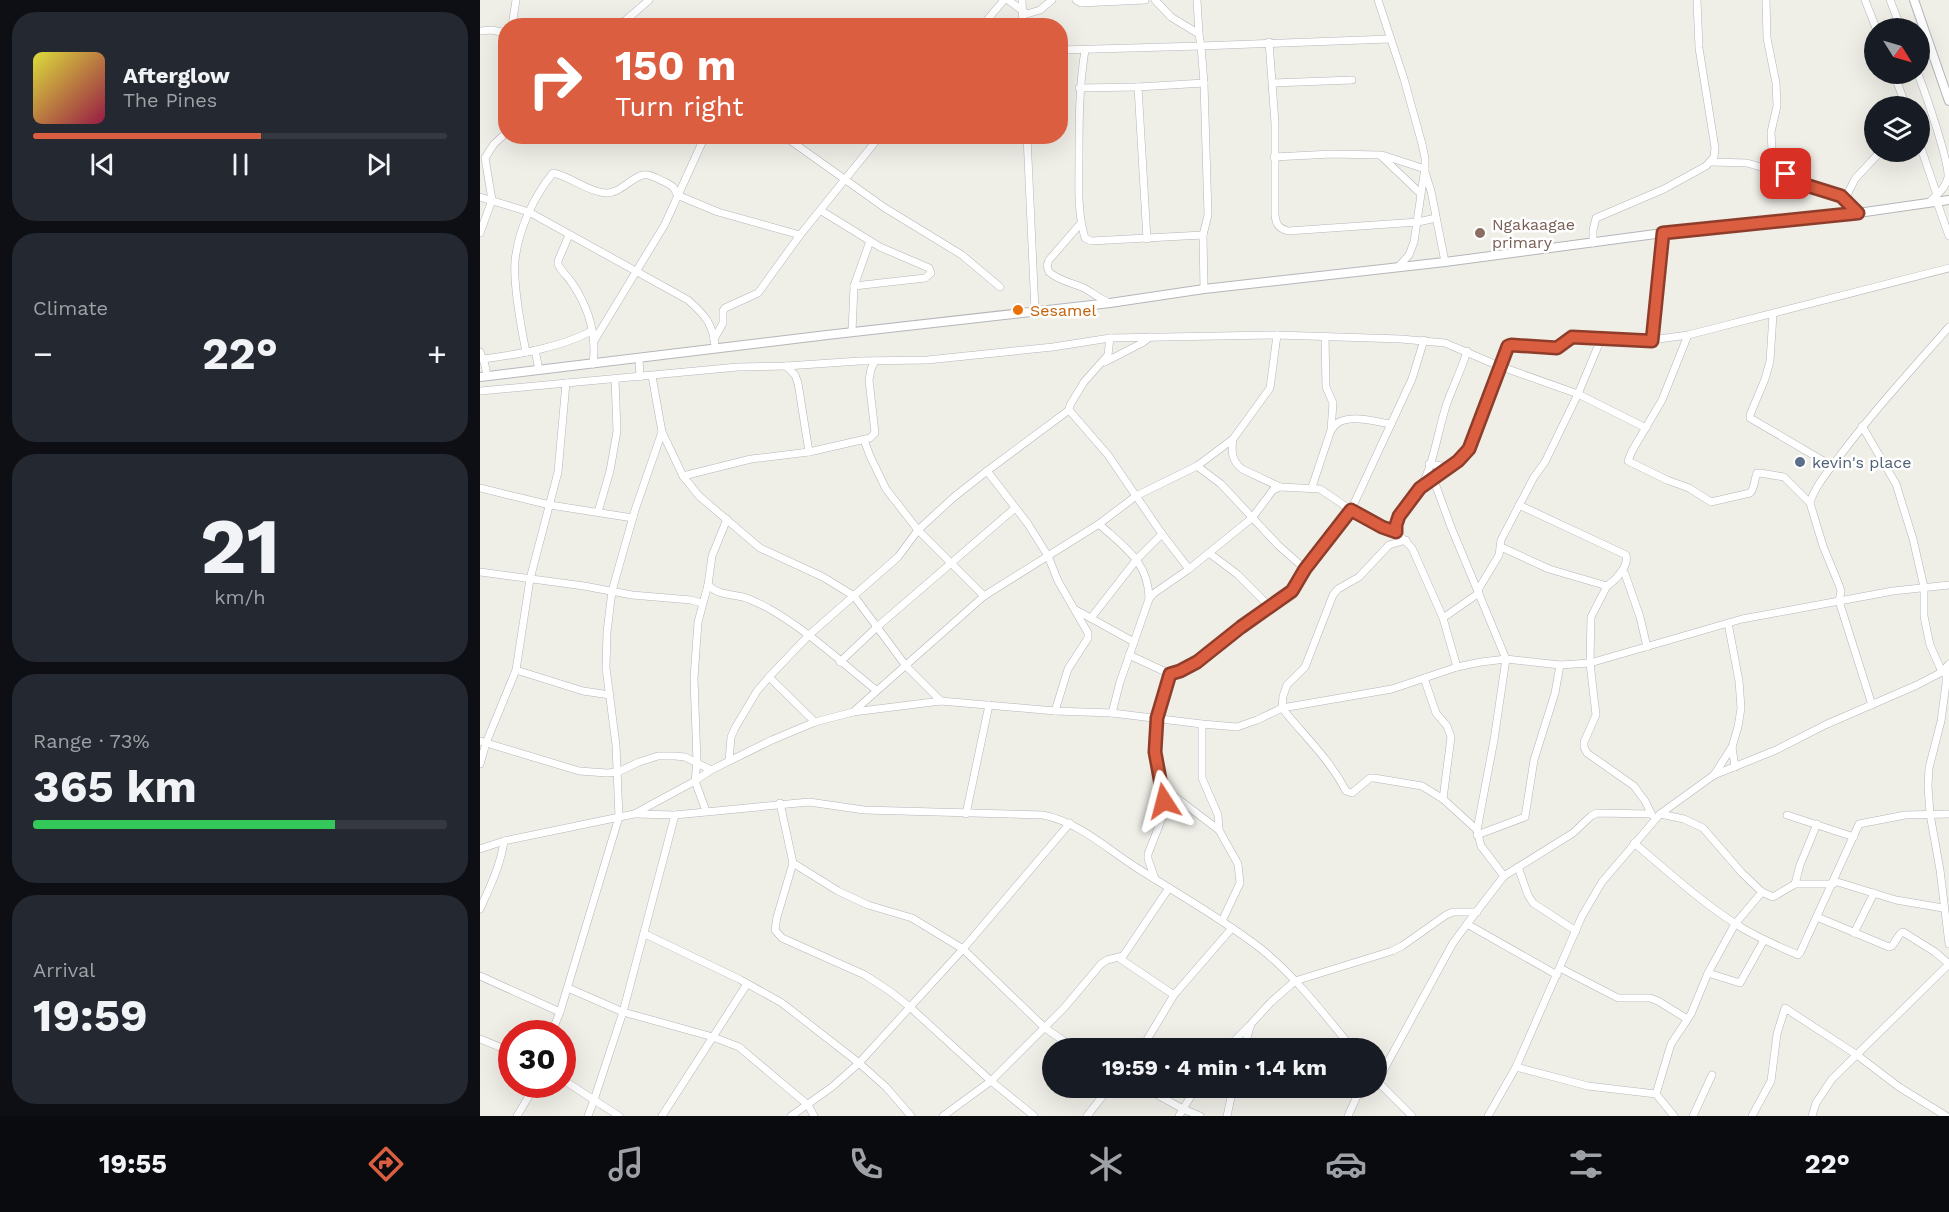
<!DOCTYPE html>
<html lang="en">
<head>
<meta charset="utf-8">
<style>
  :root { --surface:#171b24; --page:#242831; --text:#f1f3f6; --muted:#9ea1a6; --line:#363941; --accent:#db5e41 }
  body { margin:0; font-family:"Work Sans",sans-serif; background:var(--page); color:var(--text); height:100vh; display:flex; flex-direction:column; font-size:22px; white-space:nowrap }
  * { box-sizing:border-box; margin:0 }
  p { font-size:20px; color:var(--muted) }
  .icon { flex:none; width:33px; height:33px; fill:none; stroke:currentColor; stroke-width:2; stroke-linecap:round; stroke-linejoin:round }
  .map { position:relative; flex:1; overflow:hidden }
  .drawer { display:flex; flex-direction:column; gap:12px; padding:12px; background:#0d0f14; width:480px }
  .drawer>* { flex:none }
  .guide { position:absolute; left:18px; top:18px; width:570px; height:126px; border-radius:24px; box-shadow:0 6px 24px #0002; background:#db5e41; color:#fff; overflow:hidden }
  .needle { width:39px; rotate:127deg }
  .fabs { position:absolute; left:1384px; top:18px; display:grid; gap:12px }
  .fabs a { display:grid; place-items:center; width:66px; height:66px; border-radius:50%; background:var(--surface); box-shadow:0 6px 24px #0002; font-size:30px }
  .speed { position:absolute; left:18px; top:1020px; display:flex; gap:12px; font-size:30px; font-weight:700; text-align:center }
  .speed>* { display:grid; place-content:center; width:78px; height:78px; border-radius:50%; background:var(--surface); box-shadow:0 6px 24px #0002; line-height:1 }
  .speed .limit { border:9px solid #d22; background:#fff; color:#111 }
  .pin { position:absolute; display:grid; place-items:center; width:51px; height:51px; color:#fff; margin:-26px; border-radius:12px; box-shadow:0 3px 9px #0006 }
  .me { position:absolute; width:66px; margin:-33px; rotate:351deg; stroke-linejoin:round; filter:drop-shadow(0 0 4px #0008) }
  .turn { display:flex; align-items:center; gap:21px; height:126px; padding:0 18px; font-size:27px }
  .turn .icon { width:78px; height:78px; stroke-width:2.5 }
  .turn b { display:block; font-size:42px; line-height:51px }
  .big { font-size:45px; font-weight:700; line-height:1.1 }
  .drawer .tile { flex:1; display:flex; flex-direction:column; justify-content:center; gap:9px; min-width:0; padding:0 21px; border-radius:24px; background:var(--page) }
  .drawer .dial { align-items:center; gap:0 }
  .dial b { font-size:78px; line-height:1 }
  .song { display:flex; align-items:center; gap:18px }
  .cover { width:72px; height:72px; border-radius:9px; background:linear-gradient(135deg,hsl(60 70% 55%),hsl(340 70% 35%)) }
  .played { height:6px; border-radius:3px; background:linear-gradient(90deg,var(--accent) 55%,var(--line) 55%) }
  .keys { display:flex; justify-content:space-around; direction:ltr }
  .heat { display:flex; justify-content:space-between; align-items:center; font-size:33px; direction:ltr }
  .charge { height:9px; border-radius:4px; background:linear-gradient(90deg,#34c759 73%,var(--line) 0) }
  .trip { position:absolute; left:562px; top:1038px; width:345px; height:60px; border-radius:30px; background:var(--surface); box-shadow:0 6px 24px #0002; font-weight:700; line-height:60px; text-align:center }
  .menu { display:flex; height:96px; justify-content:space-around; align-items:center; background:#090b0e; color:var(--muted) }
  .menu .icon { width:42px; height:42px }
  .menu .active { color:var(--accent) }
  .menu b { font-size:27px; color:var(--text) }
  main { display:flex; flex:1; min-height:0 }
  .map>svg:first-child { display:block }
</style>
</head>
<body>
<main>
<section class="drawer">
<div class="tile">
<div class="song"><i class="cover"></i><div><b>Afterglow</b><p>The Pines</p></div></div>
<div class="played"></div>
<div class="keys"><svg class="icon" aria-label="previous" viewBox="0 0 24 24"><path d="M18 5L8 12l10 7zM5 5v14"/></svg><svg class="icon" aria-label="pause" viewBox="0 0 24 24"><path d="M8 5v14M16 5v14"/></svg><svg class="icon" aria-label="next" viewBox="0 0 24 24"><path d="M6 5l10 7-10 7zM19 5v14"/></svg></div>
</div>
<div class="tile"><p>Climate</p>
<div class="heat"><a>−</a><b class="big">22°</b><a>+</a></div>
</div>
<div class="tile dial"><b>21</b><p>km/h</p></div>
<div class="tile"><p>Range · 73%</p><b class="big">365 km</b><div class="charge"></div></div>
<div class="tile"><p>Arrival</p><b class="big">19:59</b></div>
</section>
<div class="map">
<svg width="1469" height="1116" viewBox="0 0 1469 1116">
  <rect width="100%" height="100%" fill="#efeee7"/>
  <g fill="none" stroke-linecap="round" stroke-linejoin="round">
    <defs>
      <g id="minor">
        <path d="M528 0 547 14 560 10 572 0"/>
        <path d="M542 0 543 26"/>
        <path d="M596 0 601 3 665 0"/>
        <path d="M675 0 691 17 719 34"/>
        <path d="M898 0 924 79 942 144 945 158V172L951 191 965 262"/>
        <path d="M1286 0 1287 38 1296 83 1297 106 1291 132 1292 150 1296 162 1311 179 1361 196 1378 213"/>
        <path d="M1385 0 1396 28"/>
        <path d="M1410 0 1421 28"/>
        <path d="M32 26 36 0"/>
        <path d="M135 26 146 20 169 0"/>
        <path d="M502 26 524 0"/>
        <path d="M0 31 12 30 26 33"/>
        <path d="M789 42 795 123V215C796 224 798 228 808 231L938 222 956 218"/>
        <path d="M580 50 721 46 719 34 717 0"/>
        <path d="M605 50C599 87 599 121 599 158 599 185 597 212 605 238L611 241 723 235 728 215 724 83 721 46 910 39"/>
        <path d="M1414 74 1426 106"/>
        <path d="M1438 74C1445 92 1469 161 1468 177 1466 188 1456 196 1448 203"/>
        <path d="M793 83 872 80"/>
        <path d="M599 88 658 87"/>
        <path d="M304 136 405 208 482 255 520 287"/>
        <path d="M547 136 555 311"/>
        <path d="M1440 145 1457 195"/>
        <path d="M902 155 945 169"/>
        <path d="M794 157 852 154 900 155 940 193"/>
        <path d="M1231 162 1267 163 1305 174"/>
        <path d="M0 197 49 212 208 300C225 315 234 325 235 348"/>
        <path d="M1365 199 1375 179 1400 152"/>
        <path d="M1457 202 1469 236"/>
        <path d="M340 210 400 247 449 268 451 273 445 278 374 286"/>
        <path d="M601 223 569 260 567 266 569 272C579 281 593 283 604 288 613 293 620 299 630 303"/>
        <path d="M0 233 12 200 5 158 14 144 26 133"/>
        <path d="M89 235 78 261V264C81 271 88 277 92 283 109 308 117 334 113 364"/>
        <path d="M723 235 724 289"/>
        <path d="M667 239 658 87 724 83"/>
        <path d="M1113 243V230L1116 218 1184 189 1226 166 1234 157 1235 148 1219 48 1217 0"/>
        <path d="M919 266 929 255 934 242 944 174"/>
        <path d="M1293 314 1290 361 1285 379 1270 415V418L1352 466"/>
        <path d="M372 332 374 286 390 241"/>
        <path d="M1208 335 1182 400 1152 451 1148 461 1187 480 1209 488 1231 502 1270 493C1275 488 1274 480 1277 473H1280L1304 477 1330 503 1343 546 1359 585 1361 591 1359 601 1392 705"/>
        <path d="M630 338 628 355 604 382 590 405 589 410 628 455 682 534 709 569 673 594 669 599 640 682 632 713"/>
        <path d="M234 339 243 323V311L245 308 278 293 320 235 400 136"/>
        <path d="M944 340 932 379 871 510 902 527 916 532 932 548 963 618 977 667"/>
        <path d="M114 341 185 224 225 136"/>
        <path d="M1172 341 1183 233"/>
        <path d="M55 350 59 370"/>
        <path d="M0 352 5 365 7 376"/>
        <path d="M46 352C41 327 33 286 35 261 38 230 54 196 73 173 92 177 106 191 125 193 140 194 150 178 163 175 170 173 179 180 185 182 192 186 195 187 197 195L238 212 320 235"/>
        <path d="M159 358 160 377"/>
        <path d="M3 359C41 354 78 348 112 331"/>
        <path d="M625 362 662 343 670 337"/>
        <path d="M306 366 315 375 318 383 329 452"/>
        <path d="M172 376 182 432 203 476 219 496 280 548 343 577 374 596 426 666 461 701"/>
        <path d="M0 391 258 367 306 366 380 361 447 360 573 347 630 338 797 335 921 339 965 343 1019 366 1098 394 1166 428"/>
        <path d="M1382 426 1416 484 1433 539 1444 587V616L1447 631 1450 645 1462 672"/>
        <path d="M852 429C862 411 895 422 911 424"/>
        <path d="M949 464 969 467"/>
        <path d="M717 466 741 484 798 545 825 569"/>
        <path d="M507 471 589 410"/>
        <path d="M203 476 271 459 329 452 390 438 395 433 389 380 391 369 395 361"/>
        <path d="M953 478 978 461 989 449 1025 350 1031 345 1077 348 1092 337 1164 341 1208 335 1469 268"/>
        <path d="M832 487 851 430 853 403 846 387 845 337"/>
        <path d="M0 488 70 505 153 518"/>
        <path d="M940 488 953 478 971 527 1026 659 1014 740 997 830"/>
        <path d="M1330 503C1335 485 1351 468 1362 453 1395 409 1433 368 1469 327"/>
        <path d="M118 512 130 471 137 431 135 379"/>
        <path d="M619 524C644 547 669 562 669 599"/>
        <path d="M916 532C915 513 931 503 940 488 954 465 958 429 967 403 973 386 982 369 987 351"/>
        <path d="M926 540 909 545 879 577 858 589 853 595 825 667 807 685 803 696 802 708C824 736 849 758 866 791L872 793 890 778H894L942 786 963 799 997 830 1001 846 1024 876"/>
        <path d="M1021 547 1069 569 1127 586C1136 580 1149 566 1146 555L1039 505"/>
        <path d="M729 553 757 574 789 606"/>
        <path d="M709 569 772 518 793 490 800 487"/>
        <path d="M1142 571 1145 574 1160 617 1167 647"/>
        <path d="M0 572 104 586 152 595 211 600 222 603"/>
        <path d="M228 585C238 595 250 594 263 597 271 599 280 604 288 608 327 630 361 662 396 690"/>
        <path d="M1127 586 1111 617 1110 663 1116 715 1104 742V747L1107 753 1154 786 1165 801 1172 815"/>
        <path d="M998 590 1019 555 1021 540 1054 477 1065 462 1098 394 1121 339"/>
        <path d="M504 596 619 524 656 496 717 466 753 439 790 388 797 335"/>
        <path d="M596 610 654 642"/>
        <path d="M611 618 657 559 682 534"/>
        <path d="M963 618 999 593"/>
        <path d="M1248 623 1259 681 1261 708 1258 727 1252 747 1255 767"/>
        <path d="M649 655 690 674"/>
        <path d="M360 662 397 627 535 508"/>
        <path d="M1466 668V684L1461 721 1449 768 1448 786 1450 814 1460 870 1469 944"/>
        <path d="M36 670 103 691 130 695"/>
        <path d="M289 677 335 722"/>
        <path d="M944 678 956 713 967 726 971 737 963 799"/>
        <path d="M373 712 504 596 438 530 406 489 390 456 384 440"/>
        <path d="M722 724V778L738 815 739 830"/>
        <path d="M0 741 99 771 127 773 138 772 159 762 178 756H195L205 757 231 770"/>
        <path d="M249 761 251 737 255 728 277 691 289 677 329 635 418 557 438 530 474 497 507 471 548 524 568 556 578 581 608 633V638L588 669 575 711"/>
        <path d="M0 764 6 743 36 670 50 579 78 472 86 383"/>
        <path d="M1234 775 1252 747"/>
        <path d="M682 787 739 830 758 864 760 883 742 921"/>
        <path d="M300 803 313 863 297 917 295 930 302 938 385 975 411 992 431 1008 511 1081 554 1116"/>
        <path d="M226 811 215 781 217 762 214 678 218 622 228 585 232 556 247 519"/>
        <path d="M156 814 195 815 329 802 384 810 563 815C599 822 627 849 657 868 698 894 741 918 780 948 815 976 844 1014 872 1048"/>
        <path d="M486 814 509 705"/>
        <path d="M1180 814 1204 819 1223 828 1262 873 1282 892 1293 897 1315 884H1353"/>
        <path d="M1307 815 1374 837"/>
        <path d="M997 835 1045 817 1054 760 1075 693 1080 665"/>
        <path d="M1154 843C1190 873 1224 905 1264 929 1281 939 1300 947 1318 955L1320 953 1379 824 1425 815 1469 814"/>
        <path d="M0 849 24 841 154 814 215 781 231 770 292 740 335 722 373 712 461 701 575 711 632 713 722 724 757 727 777 720 802 708 912 689 977 667 1001 662 1026 659 1080 665 1110 663 1262 619 1413 591 1469 585"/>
        <path d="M313 863 358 891 388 905 432 918 483 949 565 1028 594 1048"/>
        <path d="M1038 867 1048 895 1053 903 1096 931"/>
        <path d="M675 879 668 859V854L682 818 684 801 675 752 677 719 690 674 701 671 717 662 761 627 812 591 825 569 871 510 840 489 800 487 762 469C752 461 751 452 753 439"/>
        <path d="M1354 881 1416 900 1463 908"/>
        <path d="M1315 884 1320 865 1337 824"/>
        <path d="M0 909C10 887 21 864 24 841"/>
        <path d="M1337 917 1409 947 1412 946 1420 934 1423 932 1455 952 1469 964"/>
        <path d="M1374 933 1394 893"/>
        <path d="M165 934 259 979 302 1003 379 1063 352 1087 311 1116"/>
        <path d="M639 958 694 995"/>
        <path d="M1080 968 1138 998H1170L1178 1001 1207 1019"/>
        <path d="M1228 973 1260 983 1284 940"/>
        <path d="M1077 975 987 924 1024 876 1093 833 1111 816 1117 813 1170 814"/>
        <path d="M0 976 80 1012 139 817 136 745 126 668 127 632 132 591 155 510 182 432"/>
        <path d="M88 988 143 1012 233 1037 259 1047 328 1105 334 1116"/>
        <path d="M71 1034 80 1012"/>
        <path d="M0 1039 32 1052"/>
        <path d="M662 1048 694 995 752 928"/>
        <path d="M747 1048 769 1026"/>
        <path d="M764 1048 771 1024 791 1002 815 981 912 951 922 946 966 915 973 912H997"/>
        <path d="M1036 1067 1108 1086 1176 1094 1194 1116"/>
        <path d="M82 1079 114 1100 108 1116"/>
        <path d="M897 1081 932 1116"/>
        <path d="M897 1082 973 943 987 924"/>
        <path d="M665 1088 703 1109 699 1116"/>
        <path d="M716 1088 703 1109 720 1116"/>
        <path d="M1176 1094 1191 1044 1211 1014 1228 973 1255 924 1282 892"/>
        <path d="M37 1116 56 1084"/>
        <path d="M139 1116 114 1100 143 1012 195 815"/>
        <path d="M182 1116 267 984"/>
        <path d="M431 1116 406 1087 379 1063 483 949 590 823"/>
        <path d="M463 1116 511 1081 584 1008 621 964 627 960 643 956 689 888"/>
        <path d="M607 1116 629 1088"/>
        <path d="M747 1116 753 1088"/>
        <path d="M868 1116 878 1094 886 1088"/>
        <path d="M1008 1116 1036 1067 1102 916 1122 882 1180 814 1234 775 1296 750 1345 725 1437 685 1462 672 1469 664"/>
        <path d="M1213 1116 1232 1075"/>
        <path d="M1272 1116 1291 1081 1297 1034 1305 1008 1377 1055 1419 1087 1466 1116"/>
        <path d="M1332 1116 1336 1103 1352 1079 1469 964"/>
      </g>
      <g id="tertiary">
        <path d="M1434 0 1469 101"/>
        <path d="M0 377 347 335 630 303 724 289 965 262 1183 233 1378 213 1469 200"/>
      </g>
    </defs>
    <use href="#minor" stroke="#b4b6ba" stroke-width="8"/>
    <use href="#tertiary" stroke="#b4b6ba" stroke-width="10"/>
    <use href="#minor" stroke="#fff" stroke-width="7"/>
    <use href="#tertiary" stroke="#fff" stroke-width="8"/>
  </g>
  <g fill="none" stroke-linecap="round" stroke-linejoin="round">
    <defs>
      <path id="route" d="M684 801 675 752 677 718 690 674 700 671 717 662 761 627 812 591 825 569 871 510 902 527 916 532V525L919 516 940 488 978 461 989 449 1028 346 1031 345 1077 348 1092 337 1172 341 1183 233 1378 213 1361 196 1316 182 1306 174"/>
    </defs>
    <use href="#route" stroke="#8e3d2a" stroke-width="15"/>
    <use href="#route" stroke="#db5e41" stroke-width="10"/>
  </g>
  <circle fill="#8d6e63" stroke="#fff" stroke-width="2" cx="1000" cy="233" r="6"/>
  <circle fill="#e8710a" stroke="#fff" stroke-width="2" cx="538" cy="310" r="6"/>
  <circle fill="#5c6f8a" stroke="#fff" stroke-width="2" cx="1320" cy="462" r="6"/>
  <g text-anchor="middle" stroke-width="5" stroke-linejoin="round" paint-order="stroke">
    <g font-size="16" fill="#785e54" stroke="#fff" text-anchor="start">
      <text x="1012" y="230">Ngakaagae<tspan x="1012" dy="18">primary</tspan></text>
    </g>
    <g font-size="16" fill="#c56008" stroke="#fff" text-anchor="start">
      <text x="550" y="316">Sesamel</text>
    </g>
    <g font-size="16" fill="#4e5e75" stroke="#fff" text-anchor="start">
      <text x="1332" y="468">kevin's place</text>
    </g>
  </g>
</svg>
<div class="fabs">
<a><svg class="needle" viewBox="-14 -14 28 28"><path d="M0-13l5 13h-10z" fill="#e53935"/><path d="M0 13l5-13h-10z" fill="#9ea1a6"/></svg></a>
<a><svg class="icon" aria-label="layers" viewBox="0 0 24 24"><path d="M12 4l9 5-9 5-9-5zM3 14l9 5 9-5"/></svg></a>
</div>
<div class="speed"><div class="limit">30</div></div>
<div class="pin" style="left:1306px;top:174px;background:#d93025"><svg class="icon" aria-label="arrive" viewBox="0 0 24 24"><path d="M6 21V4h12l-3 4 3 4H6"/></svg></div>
<svg class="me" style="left:684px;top:801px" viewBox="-20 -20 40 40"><path d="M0-17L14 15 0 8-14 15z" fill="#db5e41" stroke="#fff" stroke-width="4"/></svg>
<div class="trip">19:59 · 4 min · 1.4 km</div>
<div class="guide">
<div class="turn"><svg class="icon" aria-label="right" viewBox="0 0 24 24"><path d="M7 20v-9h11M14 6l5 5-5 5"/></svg><div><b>150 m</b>Turn right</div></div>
</div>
</div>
</main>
<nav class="menu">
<b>19:55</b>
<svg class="icon active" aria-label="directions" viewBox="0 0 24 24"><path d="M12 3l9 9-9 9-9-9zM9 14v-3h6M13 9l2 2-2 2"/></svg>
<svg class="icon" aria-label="music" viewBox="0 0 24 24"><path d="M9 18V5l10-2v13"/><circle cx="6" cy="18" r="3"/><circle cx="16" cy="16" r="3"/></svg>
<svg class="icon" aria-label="phone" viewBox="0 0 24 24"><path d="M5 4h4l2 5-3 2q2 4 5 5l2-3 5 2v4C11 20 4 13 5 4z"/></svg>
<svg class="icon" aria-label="climate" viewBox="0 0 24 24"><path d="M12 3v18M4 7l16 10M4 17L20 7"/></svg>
<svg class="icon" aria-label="car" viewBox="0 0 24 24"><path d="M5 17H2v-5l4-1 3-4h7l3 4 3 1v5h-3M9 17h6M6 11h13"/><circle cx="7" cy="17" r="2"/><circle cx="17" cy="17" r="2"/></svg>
<svg class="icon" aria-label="filters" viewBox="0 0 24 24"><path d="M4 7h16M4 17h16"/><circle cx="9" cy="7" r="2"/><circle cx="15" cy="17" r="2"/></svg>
<b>22°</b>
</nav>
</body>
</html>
